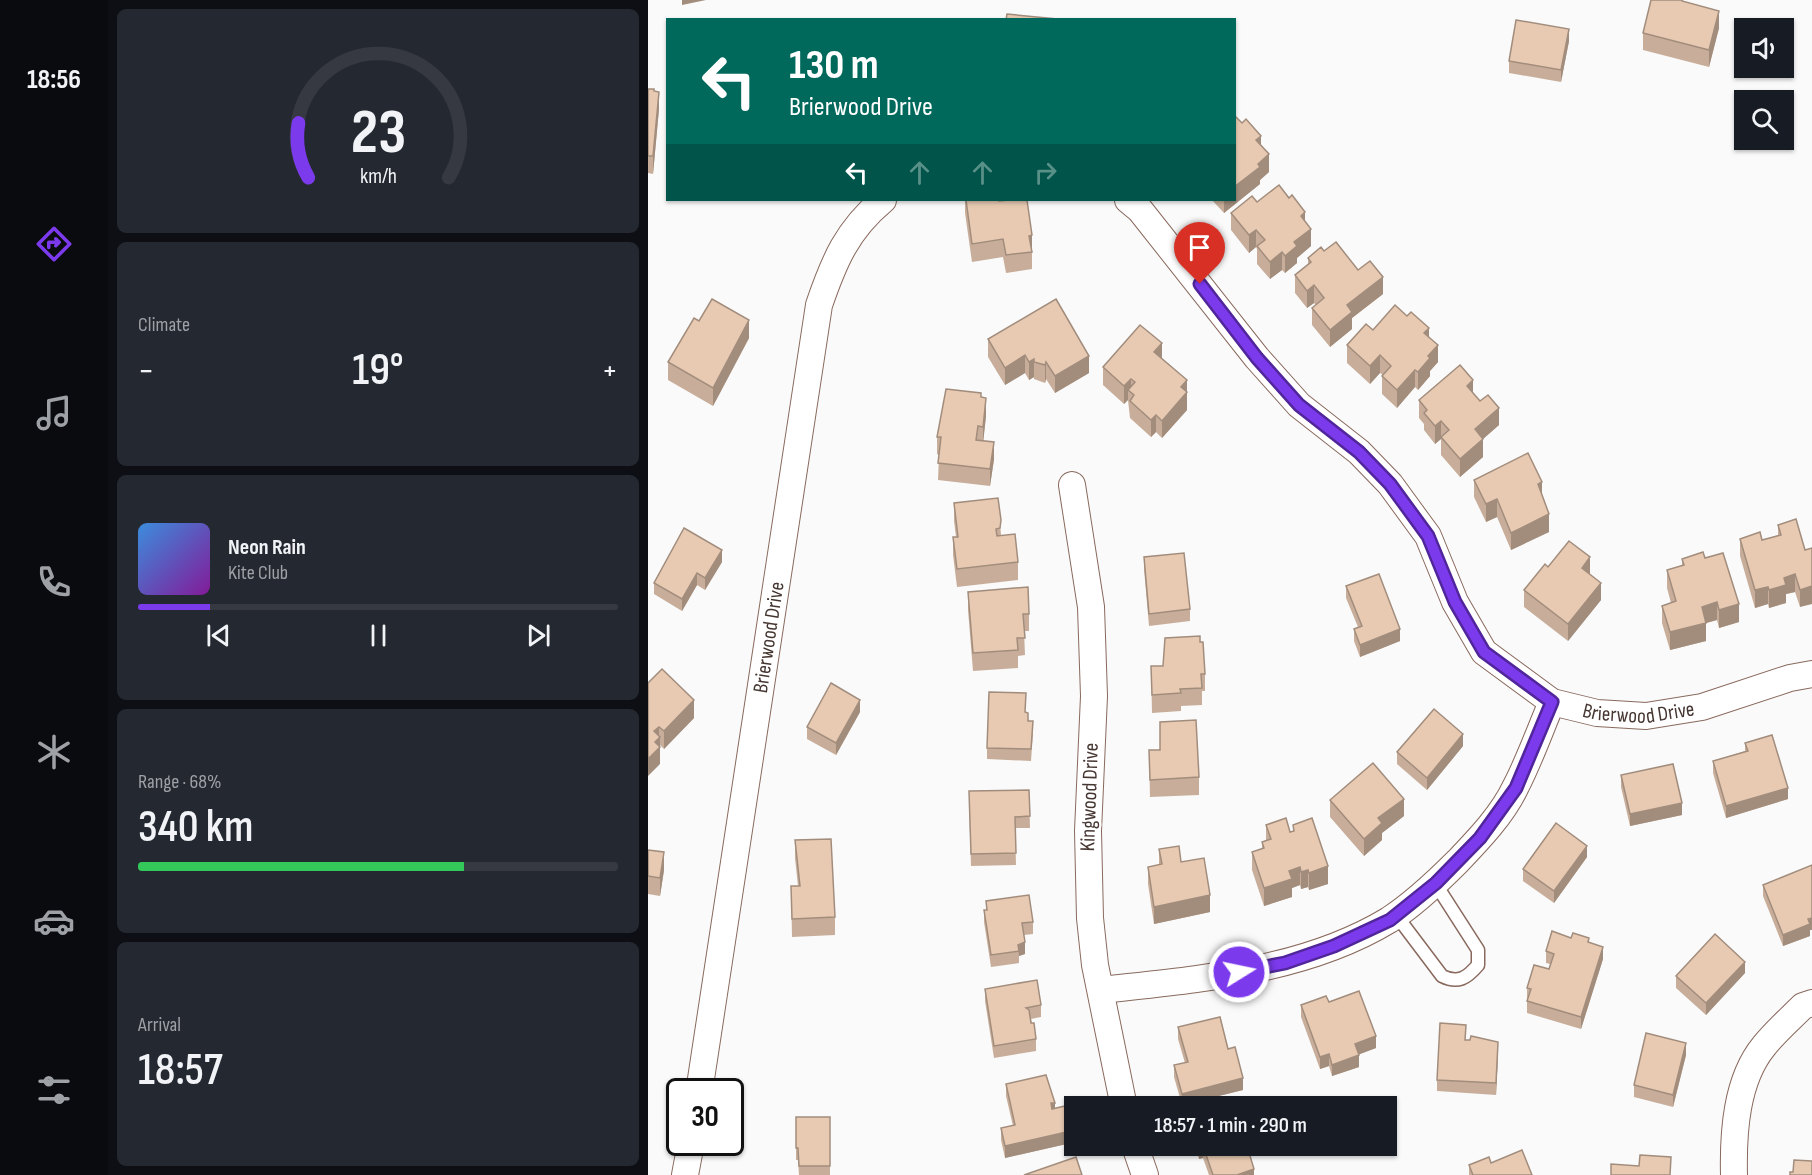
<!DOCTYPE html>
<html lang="en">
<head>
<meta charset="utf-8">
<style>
  :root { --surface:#171b24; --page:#242831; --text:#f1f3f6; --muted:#9ea1a6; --line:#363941; --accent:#7c3aed }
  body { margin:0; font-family:"Sofia Sans Condensed",sans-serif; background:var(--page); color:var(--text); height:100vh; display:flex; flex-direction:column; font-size:22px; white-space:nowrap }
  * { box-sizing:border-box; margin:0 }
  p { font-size:20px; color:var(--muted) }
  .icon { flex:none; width:33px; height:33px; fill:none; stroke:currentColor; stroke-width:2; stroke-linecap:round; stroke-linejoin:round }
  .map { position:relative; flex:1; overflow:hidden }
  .sheet { display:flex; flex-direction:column; gap:9px; padding:9px; background:#0d0f14; width:540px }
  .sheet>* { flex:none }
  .hud { position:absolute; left:18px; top:18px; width:570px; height:183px; border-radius:0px; box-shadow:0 2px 4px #0004; background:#00695c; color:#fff; overflow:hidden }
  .fabs { position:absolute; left:1086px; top:18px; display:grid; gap:12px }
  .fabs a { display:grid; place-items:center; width:60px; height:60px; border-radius:0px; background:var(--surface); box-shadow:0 2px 4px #0004; font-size:30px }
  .speed { position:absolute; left:18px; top:1078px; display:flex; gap:12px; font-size:30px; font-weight:700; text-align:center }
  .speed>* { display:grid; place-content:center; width:78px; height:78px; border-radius:50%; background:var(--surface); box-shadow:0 2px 4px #0004; line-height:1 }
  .speed .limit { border:3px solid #111; border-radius:9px; background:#fff; color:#111 }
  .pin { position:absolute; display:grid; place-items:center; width:51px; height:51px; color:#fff; margin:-62px -26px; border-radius:50% 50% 50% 0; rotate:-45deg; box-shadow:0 0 6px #0007 }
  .pin .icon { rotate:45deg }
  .me { position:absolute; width:66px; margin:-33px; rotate:80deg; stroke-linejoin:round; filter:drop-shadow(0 0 4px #0008) }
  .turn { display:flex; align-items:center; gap:21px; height:126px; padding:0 24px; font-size:27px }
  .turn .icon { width:78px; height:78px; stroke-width:2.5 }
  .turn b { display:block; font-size:42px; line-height:51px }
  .lanes { display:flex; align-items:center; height:57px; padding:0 24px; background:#0003; justify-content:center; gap:30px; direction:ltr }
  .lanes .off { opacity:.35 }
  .big { font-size:45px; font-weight:600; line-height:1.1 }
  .sheet .widget { flex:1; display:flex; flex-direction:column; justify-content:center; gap:9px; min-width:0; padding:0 21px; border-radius:9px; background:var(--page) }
  .sheet .dial { align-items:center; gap:0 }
  .dial svg { height:156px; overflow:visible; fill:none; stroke:var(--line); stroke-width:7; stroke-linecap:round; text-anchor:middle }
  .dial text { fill:var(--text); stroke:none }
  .song { display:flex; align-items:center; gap:18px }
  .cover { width:72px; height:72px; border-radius:9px; background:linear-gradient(135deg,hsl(210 70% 55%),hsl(290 70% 35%)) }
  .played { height:6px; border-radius:3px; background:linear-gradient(90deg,var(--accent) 15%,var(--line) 15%) }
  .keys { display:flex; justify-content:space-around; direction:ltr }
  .heat { display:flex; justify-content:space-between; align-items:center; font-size:33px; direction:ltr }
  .charge { height:9px; border-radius:4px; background:linear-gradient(90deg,#34c759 68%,var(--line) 0) }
  .trip { position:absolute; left:416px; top:1096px; width:333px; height:60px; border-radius:0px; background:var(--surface); box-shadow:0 2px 4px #0004; font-weight:600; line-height:60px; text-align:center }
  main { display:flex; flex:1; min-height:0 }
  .menu { display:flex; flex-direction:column; width:108px; justify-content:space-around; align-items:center; background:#090b0e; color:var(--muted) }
  .menu .icon { width:42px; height:42px }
  .menu .current { color:var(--accent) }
  .menu b { font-size:27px; color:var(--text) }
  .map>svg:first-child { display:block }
</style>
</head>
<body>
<main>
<nav class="menu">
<b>18:56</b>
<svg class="icon current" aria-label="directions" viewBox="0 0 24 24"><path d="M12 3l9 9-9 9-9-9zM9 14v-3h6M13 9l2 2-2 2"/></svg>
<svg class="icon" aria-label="music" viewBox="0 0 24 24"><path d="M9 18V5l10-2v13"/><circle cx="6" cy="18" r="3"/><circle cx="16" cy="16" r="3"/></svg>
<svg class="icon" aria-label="phone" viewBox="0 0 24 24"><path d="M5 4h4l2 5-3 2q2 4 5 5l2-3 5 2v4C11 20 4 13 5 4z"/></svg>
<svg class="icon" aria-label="climate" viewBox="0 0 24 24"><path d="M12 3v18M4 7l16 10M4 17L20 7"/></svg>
<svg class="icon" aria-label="car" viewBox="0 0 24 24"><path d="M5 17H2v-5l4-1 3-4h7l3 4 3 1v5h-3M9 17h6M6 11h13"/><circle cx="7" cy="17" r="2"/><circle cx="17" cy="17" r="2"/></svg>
<svg class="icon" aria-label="filters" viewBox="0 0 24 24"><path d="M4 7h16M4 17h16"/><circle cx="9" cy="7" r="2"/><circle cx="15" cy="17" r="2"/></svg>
</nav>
<section class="sheet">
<div class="widget dial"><svg viewBox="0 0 100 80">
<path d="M14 69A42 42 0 1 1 86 69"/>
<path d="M14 69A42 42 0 0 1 9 41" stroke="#7c3aed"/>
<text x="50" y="56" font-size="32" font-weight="700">23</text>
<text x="50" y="72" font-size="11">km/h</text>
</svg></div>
<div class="widget"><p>Climate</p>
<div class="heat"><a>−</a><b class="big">19°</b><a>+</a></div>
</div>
<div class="widget">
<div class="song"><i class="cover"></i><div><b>Neon Rain</b><p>Kite Club</p></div></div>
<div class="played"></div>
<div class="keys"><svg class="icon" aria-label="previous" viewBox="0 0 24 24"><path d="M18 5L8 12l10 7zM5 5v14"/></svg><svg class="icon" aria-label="pause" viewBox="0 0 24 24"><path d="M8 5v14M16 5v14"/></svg><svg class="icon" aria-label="next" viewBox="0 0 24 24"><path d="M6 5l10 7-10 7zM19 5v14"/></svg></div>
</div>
<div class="widget"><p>Range · 68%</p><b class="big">340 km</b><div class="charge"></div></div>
<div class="widget"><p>Arrival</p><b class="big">18:57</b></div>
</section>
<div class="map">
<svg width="1164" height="1175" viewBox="0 0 1164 1175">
  <rect width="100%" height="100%" fill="#fafafa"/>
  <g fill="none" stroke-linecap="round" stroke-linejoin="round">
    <defs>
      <path id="service" d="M748 915 794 976C810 984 819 978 830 965V950L787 883"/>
      <g id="minor">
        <path id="s1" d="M480 200 492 210 609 358 651 405 711 452 742 484 780 536 807 602 836 652 904 702 949 713 998 716 1054 707 1142 678 1164 674"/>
        <path d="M424 485 443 607 446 696 440 831 442 918 447 965 476 1107"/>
        <path d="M453 990C550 979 655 972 741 920 766 904 789 882 810 861 831 839 855 814 868 786 882 759 892 730 904 702"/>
        <path id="s2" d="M51 1092 171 305C186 261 199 230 235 200"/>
        <path d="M487 1146 497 1175"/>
        <path d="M37 1175 43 1143"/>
        <path d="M1086 1175C1085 1133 1088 1080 1116 1046 1127 1032 1142 1019 1155 1006L1164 1003"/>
      </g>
    </defs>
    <use href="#service" stroke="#89695d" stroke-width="15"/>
    <use href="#minor" stroke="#89695d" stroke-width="28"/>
    <use href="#service" stroke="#fff" stroke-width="12"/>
    <use href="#minor" stroke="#fff" stroke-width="26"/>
  </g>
  <g fill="#c8ae9a">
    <path d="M1035 0V1L1071 28 1061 67 995 50V33Z"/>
    <path d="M921 41 913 82 861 73V61Z"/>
    <path d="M0 89 6 91 11 109 5 174 0 173Z"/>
    <path d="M613 145 621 172 612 180V184L576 213 564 200H586Z"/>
    <path d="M317 200H351L384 253V269L358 273 355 257 324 262 317 213Z"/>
    <path d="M609 202 657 222 663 246 649 258V263L637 273 634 270 622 279 609 264V249L608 247 601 253 583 230V213Z"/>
    <path d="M676 251 710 270 735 294 704 318V329L682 347 664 325V308L668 305 666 303 659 308 647 293V275L660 265V258Z"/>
    <path d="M51 321 101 338 65 406 20 380V362Z"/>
    <path d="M725 330 781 336 790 362 782 371V376L770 390 767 387 749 408 734 394V376L735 375 732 373 722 384 699 363V345Z"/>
    <path d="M340 339 441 373 407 393 398 379 397 383 386 379V377L381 380 377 373 357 385 340 357Z"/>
    <path d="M514 358 539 380V410L514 438 508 432 503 437 482 418 480 400 476 404 455 385V367Z"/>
    <path d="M825 393 851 425 835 439V457L812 477 793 455V439L787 444 776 430V424L771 418V400Z"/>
    <path d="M333 397 338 416 335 441 346 459 342 486 290 480 291 455 289 454V437Z"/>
    <path d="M826 480 894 495 901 532 863 550 849 517 838 522 826 497Z"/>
    <path d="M350 498 353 535 370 562V580L309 587 305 555V537H308L306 521V503Z"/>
    <path d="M1130 525 1157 550 1152 607 1147 592 1138 594V603L1121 608 1120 604 1107 608 1092 556V539L1114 540 1130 535Z"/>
    <path d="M496 557 542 609V621L501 626 496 569Z"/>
    <path d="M1057 558 1091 622 1071 628 1069 620 1058 623V641L1022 650 1014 623V606L1023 603 1019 588V570L1034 566V559Z"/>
    <path d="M74 562 57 590 49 585 34 611 6 594V583Z"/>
    <path d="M900 567 942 574 953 600 920 641 876 607V590Z"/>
    <path d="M698 586 752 641 712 657 706 641V629L710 627 698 598Z"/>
    <path d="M320 592 381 614V631H376L377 655 370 656V668L325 671 320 610Z"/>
    <path d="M503 666 557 674V691H554V705L533 706V711L504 713Z"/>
    <path d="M0 683 46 718 16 749 12 745V764Z"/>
    <path d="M212 712 188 755 159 739V727Z"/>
    <path d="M378 712 385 733 383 761 339 759V748Z"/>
    <path d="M1097 743 1140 799 1078 818 1065 773V761L1097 751Z"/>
    <path d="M815 746 779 790 749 764V752Z"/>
    <path d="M501 750 551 777V795L502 797Z"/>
    <path d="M973 775 1034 815 982 826 973 787Z"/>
    <path d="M381 790 382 828H367L368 865 323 866 321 803Z"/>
    <path d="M682 800 756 816 734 833V840L716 856 682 817Z"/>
    <path d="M618 825 642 832 645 831V825L680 884 661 890 660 887 653 889 652 885 644 888V897L616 906 604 870V852L614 849V842L618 840Z"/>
    <path d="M147 840 187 917V935L144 937 143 886H150L147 858Z"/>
    <path d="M511 849 533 862 562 912 506 924 500 884V867L511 865Z"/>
    <path d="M0 850 16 870 12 896 0 894Z"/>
    <path d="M939 857 906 903 875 881V869Z"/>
    <path d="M1164 865V930H1162V936L1135 946 1115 896V885Z"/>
    <path d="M338 901 385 922V934L376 935 377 954 371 956V963L343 967 336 922V910H338Z"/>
    <path d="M941 942 955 959 933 1029 879 1013V988L901 969 902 964 898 963V951Z"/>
    <path d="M1097 973 1058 1015 1028 988V976Z"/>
    <path d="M337 989 393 1005V1017L383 1019 388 1039V1051L346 1058 337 1001Z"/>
    <path d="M681 1002 728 1048 711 1054V1067L684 1076 681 1066 672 1069 653 1017V1005Z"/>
    <path d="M530 1027 580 1049 595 1090 534 1105 526 1077V1065L537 1063 530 1039Z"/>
    <path d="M818 1040 850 1054 848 1095 789 1091V1080Z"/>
    <path d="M1038 1055 1025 1107 986 1097V1085Z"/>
    <path d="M358 1084 407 1108 423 1143 357 1158 353 1140V1128L365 1126 358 1096Z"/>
    <path d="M148 1117H182V1175H151L150 1160H148Z"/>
    <path d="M547 1146H606V1147L600 1149 606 1175H561L555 1158 551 1159Z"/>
    <path d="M843 1163 884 1175H821V1165Z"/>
  </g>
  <g fill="#a28d7d">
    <path d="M34 0H58L34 5Z"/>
    <path d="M1071 11V28L1061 67V50Z"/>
    <path d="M921 29V41L913 82V70Z"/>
    <path d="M11 92V109L5 174V156Z"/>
    <path d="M613 136V153L608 140Z"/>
    <path d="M621 154V172L612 180V184L576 213V200H586V187Z"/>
    <path d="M657 212V229L653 216Z"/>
    <path d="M663 229V246L649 258V263L637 273V256L646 242Z"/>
    <path d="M608 230V247L601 253V235Z"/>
    <path d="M384 235V253L381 236Z"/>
    <path d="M634 252V270L622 279V262Z"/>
    <path d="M735 277V294L704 318V329L682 347V330L699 305Z"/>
    <path d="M666 285V303L659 308V291Z"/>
    <path d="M101 320V338L65 406V388Z"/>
    <path d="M781 328V345L776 333Z"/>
    <path d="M514 343V361L506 352Z"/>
    <path d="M790 345V362L782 371V376L770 390V372L780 356Z"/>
    <path d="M377 355V373L357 385V368Z"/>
    <path d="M732 355V373L722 384V366Z"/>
    <path d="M441 356V373L407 393V376Z"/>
    <path d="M386 359V377L381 380V362Z"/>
    <path d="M398 362V379L397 383V365Z"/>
    <path d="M767 370V387L749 408V390Z"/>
    <path d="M483 379V393L480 390V400L476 404V386Z"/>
    <path d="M539 380V410L514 438V421L533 387Z"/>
    <path d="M825 380V398L819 386Z"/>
    <path d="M338 398V416L335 444V427Z"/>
    <path d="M851 408V425L835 439V457L812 477V459L827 429Z"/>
    <path d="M508 415V432L503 437V420Z"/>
    <path d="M793 421V439L787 444V426Z"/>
    <path d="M346 442V459L342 486V469Z"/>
    <path d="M894 482V499L890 484Z"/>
    <path d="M849 499V517L838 522V504Z"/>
    <path d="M901 514V532L863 550V533Z"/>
    <path d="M74 550V562L57 590V578Z"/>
    <path d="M942 557V575L934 568Z"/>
    <path d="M49 573V585L34 611V599Z"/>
    <path d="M1147 574V592L1138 594V603L1121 608V590L1136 578Z"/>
    <path d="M953 583V600L920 641V624Z"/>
    <path d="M1164 586V604L1152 607V590Z"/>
    <path d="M1120 587V604L1107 608V590Z"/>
    <path d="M1069 602V620L1058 623V641L1022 650V632L1054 607Z"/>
    <path d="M1091 604V622L1071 628V610Z"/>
    <path d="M752 629V641L712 657V645Z"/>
    <path d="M46 700V718L16 749V731Z"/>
    <path d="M212 700V712L188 755V743Z"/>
    <path d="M11 727V738L12 737V764L0 776V759L6 731Z"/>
    <path d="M815 734V746L779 790V778Z"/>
    <path d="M1140 788V799L1078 818V806Z"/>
    <path d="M756 799V816L734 833V840L716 856V839L730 818Z"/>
    <path d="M1034 803V815L982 826V814Z"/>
    <path d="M939 846V857L906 903V891Z"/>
    <path d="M16 852V870L12 896V878Z"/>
    <path d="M680 866V884L661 890V873Z"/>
    <path d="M652 867V885L644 888V897L616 906V888L641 871Z"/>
    <path d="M660 870V887L653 889V872Z"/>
    <path d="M562 895V912L506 924V907Z"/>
    <path d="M1164 918V930H1162V936L1135 946V935Z"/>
    <path d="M377 942V954L371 956 370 945Z"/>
    <path d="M955 947V959L933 1029V1017Z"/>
    <path d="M1097 962V973L1058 1015V1003Z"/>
    <path d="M728 1036V1048L707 1056V1044Z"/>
    <path d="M850 1042V1054L848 1095V1083Z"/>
    <path d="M1038 1043V1055L1025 1107V1095Z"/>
    <path d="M681 1054V1066L672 1069V1057Z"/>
    <path d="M711 1055V1067L684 1076V1065Z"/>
    <path d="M595 1078V1090L534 1105V1094Z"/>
    <path d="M403 1103H407V1114L403 1115Z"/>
    <path d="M423 1131V1143L357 1158V1146Z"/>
    <path d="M555 1146V1158L551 1159V1147Z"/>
    <path d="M596 1146H606V1147L596 1150Z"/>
    <path d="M606 1169V1175H589Z"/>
  </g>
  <g fill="#e8cab3" stroke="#a28d7d" stroke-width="1.5">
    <path d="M1003 0H1034V1L1071 11 1061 50 995 33Z"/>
    <path d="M359 14 420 20H358Z"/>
    <path d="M868 20 921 29 913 70 861 61Z"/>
    <path d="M0 89H6V91L11 92 5 156H0Z"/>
    <path d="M586 115 594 123 598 119 613 136 608 140 621 154 610 164 612 167 586 187Z"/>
    <path d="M631 185 641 198 644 195 657 212 653 216 663 229 646 242 649 246 637 256 634 252 622 262 609 246 617 240 608 230 601 235 583 213 604 196 609 202Z"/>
    <path d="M318 200H351V201L362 200H379L384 235 381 236 384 252 358 255 355 239 324 244Z"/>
    <path d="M688 242 710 270 722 261 735 277 699 305 704 312 682 330 664 308 676 298 666 285 659 291 647 275 663 262 660 258 673 247 676 251Z"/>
    <path d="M64 299 101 320 65 388 20 362 46 318 51 321Z"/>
    <path d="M408 299 441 356 407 376 398 362 397 365 386 362V359L381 362 377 355 357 368 340 339Z"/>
    <path d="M747 305 759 316 763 312 781 328 776 333 790 345 780 356 782 358 770 372 767 370 749 390 734 376 743 366 732 355 722 366 699 345 718 324 725 330Z"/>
    <path d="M492 325 514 343 506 352 539 380 533 387 539 392 514 421 508 415 503 420 482 401 486 395 480 390 487 382 483 379 476 386 455 367Z"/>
    <path d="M812 365 825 380 819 386 832 401 840 395 851 408 827 429 835 439 812 459 793 437 801 430 793 421 787 426 776 413 779 410 771 400Z"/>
    <path d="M298 389 333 393V397L338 398 335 427 330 426 328 440 346 442 342 469 290 463 293 437H289Z"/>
    <path d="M880 453 894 482 890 484 901 514 863 533 849 499 838 504 826 480Z"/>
    <path d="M350 498 353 520 352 528 348 529 349 536 367 534 370 562 309 569 305 537H310L306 503Z"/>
    <path d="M1148 519 1157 550 1164 548V586L1152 590 1147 574 1136 578 1138 585 1121 590 1120 587 1107 590 1092 539 1112 532 1114 540 1133 535 1130 525Z"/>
    <path d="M36 528 74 550 57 578 49 573 34 599 6 583Z"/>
    <path d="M921 541 942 557 934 568 953 583 920 624 876 590 897 564 900 567Z"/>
    <path d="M1055 552 1057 558 1075 553 1091 604 1071 610 1069 602 1054 607 1058 623 1022 632 1014 606 1028 601 1019 570 1036 565 1034 559Z"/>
    <path d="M536 553 542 609 501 614 496 557Z"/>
    <path d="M731 574 752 629 712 645 706 629 714 626 698 586Z"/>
    <path d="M380 587 381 614H375L377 638H369L370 650 325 653 320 592Z"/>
    <path d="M552 636V642H555L557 674H553L554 688 532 689 533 693 504 695 503 666H515L517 638Z"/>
    <path d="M14 669 46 700 16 731 11 727 6 731 12 737 7 742 12 747 0 759V683Z"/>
    <path d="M183 683 212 700 188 743 159 727Z"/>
    <path d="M341 692 378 693 377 712 380 713V721H385L383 749 339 748Z"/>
    <path d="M786 709 815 734 779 778 749 752Z"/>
    <path d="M548 720 551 777 502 780 501 750H512V722Z"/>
    <path d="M1124 735 1140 788 1078 806 1065 761 1100 751 1097 743Z"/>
    <path d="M725 763 756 799 730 818 734 823 716 839 682 800Z"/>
    <path d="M1025 764 1034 803 982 814 973 775Z"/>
    <path d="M381 790 382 816 367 817 368 853 323 854 321 791Z"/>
    <path d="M638 818 642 832 646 831 645 825 664 818 680 866 661 873 660 870 653 872 652 867 641 871 644 879 616 888 604 852 616 848 614 842 623 839 618 825Z"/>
    <path d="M908 823 939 846 906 891 875 869Z"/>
    <path d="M183 839 187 917 144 919 143 886H152L147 840Z"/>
    <path d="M531 846 533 862 556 858 562 895 506 907 500 867 514 864 511 849Z"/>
    <path d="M0 850 16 852 12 878 0 876Z"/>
    <path d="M1164 865V918L1160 919 1162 924 1135 935 1115 885Z"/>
    <path d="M381 895 385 922 374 923 377 942 370 945 371 951 343 955 336 910H339L338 901Z"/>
    <path d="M904 931 923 938 925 933 941 938 940 942 955 947 933 1017 879 1001 883 989 879 988 886 965 901 969 906 954 898 951Z"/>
    <path d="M1067 934 1097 962 1058 1003 1028 976Z"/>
    <path d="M389 980 393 1005 378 1008 381 1010 383 1023H386L388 1039 346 1046 337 989Z"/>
    <path d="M711 991 728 1036 707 1044 711 1055 684 1065 681 1054 672 1057 653 1005 678 996 681 1002Z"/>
    <path d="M572 1017 580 1049 587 1047 595 1078 534 1094 526 1065 540 1062 530 1027Z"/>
    <path d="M792 1023 818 1025 817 1040H822L823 1036 850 1042 848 1083 789 1080Z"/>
    <path d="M998 1033 1038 1043 1025 1095 986 1085Z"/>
    <path d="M398 1075 407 1103H403L404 1109 417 1106 423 1131 357 1146 353 1128 367 1125 358 1084Z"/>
    <path d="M148 1117H182V1166H151L150 1148H148Z"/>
    <path d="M555 1146H599L606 1169 589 1175H565Z"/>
    <path d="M874 1150 884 1175H825L821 1165 841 1157 843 1163Z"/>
    <path d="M992 1155 1023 1157 1022 1175H963V1164L991 1166Z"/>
    <path d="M428 1157 434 1175H376Z"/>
    <path d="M1146 1160 1164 1161V1175H1142V1172H1145Z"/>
  </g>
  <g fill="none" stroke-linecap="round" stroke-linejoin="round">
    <defs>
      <path id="route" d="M552 284 609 358 651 405 711 452 742 484 780 536 807 602 836 652 904 702 868 788 832 838 788 883 742 920 686 946 637 963 591 972"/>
    </defs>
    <use href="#route" stroke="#51269a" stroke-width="15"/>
    <use href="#route" stroke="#7c3aed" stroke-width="10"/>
  </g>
  <g text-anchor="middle" stroke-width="4.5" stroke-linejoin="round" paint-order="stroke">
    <g font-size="21" fill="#453631" stroke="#fff">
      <text dy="7" stroke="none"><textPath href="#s2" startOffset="460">Brierwood Drive</textPath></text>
      <text dy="7" stroke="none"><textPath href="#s1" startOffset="754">Brierwood Drive</textPath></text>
      <text transform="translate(441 797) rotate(-88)" y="7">Kingwood Drive</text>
    </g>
  </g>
</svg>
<div class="fabs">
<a><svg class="icon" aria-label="sound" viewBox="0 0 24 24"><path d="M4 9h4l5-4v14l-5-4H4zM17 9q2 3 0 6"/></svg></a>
<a><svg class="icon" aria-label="search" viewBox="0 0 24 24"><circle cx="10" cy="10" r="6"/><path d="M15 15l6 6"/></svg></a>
</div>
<div class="speed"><div class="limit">30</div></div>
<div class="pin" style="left:552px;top:284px;background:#d93025"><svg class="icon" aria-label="arrive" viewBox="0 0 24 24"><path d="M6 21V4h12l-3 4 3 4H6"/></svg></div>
<svg class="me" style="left:591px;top:972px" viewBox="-20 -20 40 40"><circle r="17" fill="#7c3aed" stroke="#fff" stroke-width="3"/><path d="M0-11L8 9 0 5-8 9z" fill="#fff"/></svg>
<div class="trip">18:57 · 1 min · 290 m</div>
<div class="hud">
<div class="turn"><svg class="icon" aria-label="left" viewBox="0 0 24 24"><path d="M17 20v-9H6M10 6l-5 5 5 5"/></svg><div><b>130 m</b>Brierwood Drive</div></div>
<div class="lanes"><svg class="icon" aria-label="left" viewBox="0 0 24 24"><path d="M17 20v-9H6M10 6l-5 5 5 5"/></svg><svg class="icon off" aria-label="ahead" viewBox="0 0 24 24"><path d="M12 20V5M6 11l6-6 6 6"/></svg><svg class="icon off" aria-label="ahead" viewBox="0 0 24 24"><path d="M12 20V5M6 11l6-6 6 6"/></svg><svg class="icon off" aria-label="right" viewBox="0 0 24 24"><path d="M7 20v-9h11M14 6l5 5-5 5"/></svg></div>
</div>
</div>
</main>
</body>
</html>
